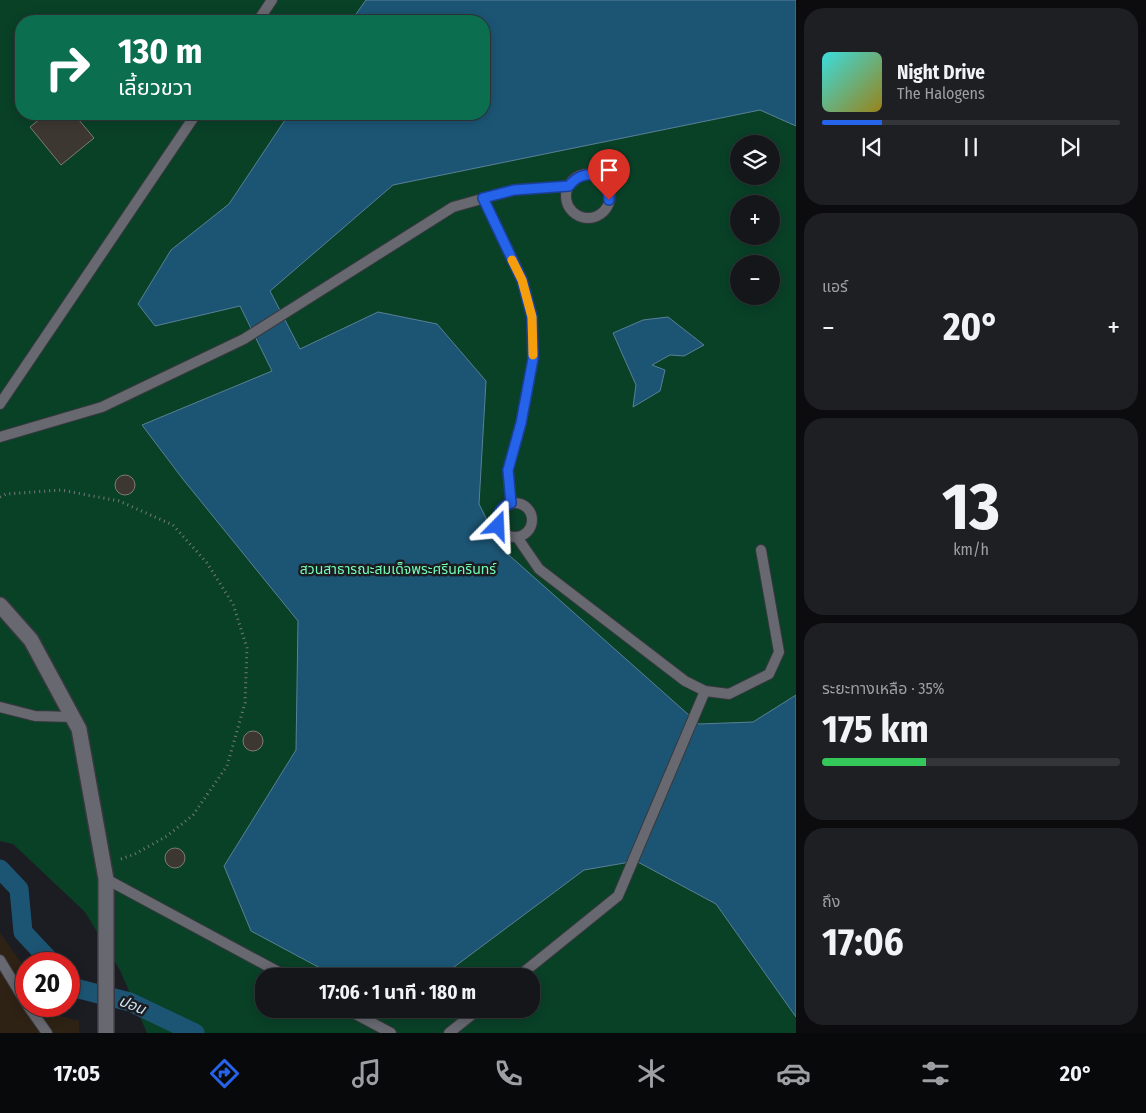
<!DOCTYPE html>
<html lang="th">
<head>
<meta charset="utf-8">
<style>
  :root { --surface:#15161a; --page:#1e1f23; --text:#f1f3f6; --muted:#9d9fa2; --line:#343539; --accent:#2563eb }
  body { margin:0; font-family:"Fira Sans Condensed","Noto Sans Thai",sans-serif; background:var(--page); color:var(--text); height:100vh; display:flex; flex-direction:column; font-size:19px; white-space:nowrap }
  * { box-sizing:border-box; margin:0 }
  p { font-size:16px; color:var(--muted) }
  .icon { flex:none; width:28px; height:28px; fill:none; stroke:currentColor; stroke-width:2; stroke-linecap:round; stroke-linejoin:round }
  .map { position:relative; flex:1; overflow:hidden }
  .drawer { display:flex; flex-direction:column; gap:8px; padding:8px; background:#0c0c0e; width:350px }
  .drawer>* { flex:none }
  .top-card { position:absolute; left:15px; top:15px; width:475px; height:105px; border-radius:20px; box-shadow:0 2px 12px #0003,0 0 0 1px var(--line); background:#0b6e4f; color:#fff; overflow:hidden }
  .fabs { position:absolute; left:730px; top:135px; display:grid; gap:10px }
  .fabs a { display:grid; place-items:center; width:50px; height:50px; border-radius:50%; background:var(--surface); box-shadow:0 2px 12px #0003,0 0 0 1px var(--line); font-size:25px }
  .speed { position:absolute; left:15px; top:952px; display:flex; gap:10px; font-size:25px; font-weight:700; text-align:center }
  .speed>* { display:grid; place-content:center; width:65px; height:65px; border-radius:50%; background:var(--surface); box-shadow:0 2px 12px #0003,0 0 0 1px var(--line); line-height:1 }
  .speed .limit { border:8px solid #d22; background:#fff; color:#111 }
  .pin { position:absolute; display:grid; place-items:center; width:42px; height:42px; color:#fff; margin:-51px -21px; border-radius:50% 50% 50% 0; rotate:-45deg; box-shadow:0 0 5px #0007 }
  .pin .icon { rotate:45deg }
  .me { position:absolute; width:55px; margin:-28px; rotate:21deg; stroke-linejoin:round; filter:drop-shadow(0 0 4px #0008) }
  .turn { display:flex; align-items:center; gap:18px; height:105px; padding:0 20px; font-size:22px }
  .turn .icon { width:65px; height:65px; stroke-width:2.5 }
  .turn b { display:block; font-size:35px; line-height:42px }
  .big { font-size:38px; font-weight:700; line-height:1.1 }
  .drawer .card { flex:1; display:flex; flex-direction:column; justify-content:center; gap:8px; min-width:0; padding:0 18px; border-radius:20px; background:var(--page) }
  .drawer .dial { align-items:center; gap:0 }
  .dial b { font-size:65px; line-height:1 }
  .song { display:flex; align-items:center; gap:15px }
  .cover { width:60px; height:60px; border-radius:8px; background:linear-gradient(135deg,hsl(180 70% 55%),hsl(50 70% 35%)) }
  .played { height:5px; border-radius:2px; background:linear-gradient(90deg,var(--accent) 20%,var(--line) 20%) }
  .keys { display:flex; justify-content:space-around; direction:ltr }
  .heat { display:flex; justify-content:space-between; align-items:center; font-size:28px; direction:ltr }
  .charge { height:8px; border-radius:4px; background:linear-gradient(90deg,#34c759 35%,var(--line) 0) }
  .trip { position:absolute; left:255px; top:968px; width:285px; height:50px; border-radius:20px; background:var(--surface); box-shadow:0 2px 12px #0003,0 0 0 1px var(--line); font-weight:700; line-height:50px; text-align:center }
  .tab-bar { display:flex; height:80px; justify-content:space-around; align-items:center; background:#08090a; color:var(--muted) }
  .tab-bar .icon { width:35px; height:35px }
  .tab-bar .on { color:var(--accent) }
  .tab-bar b { font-size:22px; color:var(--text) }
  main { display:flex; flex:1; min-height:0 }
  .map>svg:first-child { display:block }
</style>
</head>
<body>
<main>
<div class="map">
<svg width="796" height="1033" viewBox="0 0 796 1033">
  <rect width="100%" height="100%" fill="#1c1d23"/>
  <path fill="#2e2214" d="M0 933 26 969V1006H50L56 1015 79 1021V1033H0Z"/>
  <path fill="#094127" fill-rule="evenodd" d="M0 0H796V1033H147L120 970 85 912 13 844 0 841ZM21 21H484V114H21ZM739 144H771V176H739ZM739 204H771V236H739ZM739 264H771V296H739ZM264 976H531V1009H264Z"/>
  <g fill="#1c5574" stroke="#588097">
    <path d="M366 0H796V126L760 110 393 185 270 291 300 349 378 312 437 324 486 381 479 504 501 548 699 724 753 722 796 695V1017L716 904 636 861 584 870 442 976H335L251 931 224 866 296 750 298 621 182 478 142 425 272 371 240 306 155 326 138 304 171 250 229 204 289 114H484V21H351Z"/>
    <path d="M668 317 704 345 684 356 670 355 652 365 665 370 660 391 633 407 636 385 613 333 643 320Z"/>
  </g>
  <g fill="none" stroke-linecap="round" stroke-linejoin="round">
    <g stroke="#1c5574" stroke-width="19">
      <path d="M0 869 19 889 23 932 53 964"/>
      <path d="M69 981 75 988 130 1002 195 1033"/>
    </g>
  </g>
  <g fill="#3d3732" stroke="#807a74">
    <path d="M46 114H74L94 138 61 165 30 127Z"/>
    <circle cx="125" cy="485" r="10"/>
    <circle cx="253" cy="741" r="10"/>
    <circle cx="175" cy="858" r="10"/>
  </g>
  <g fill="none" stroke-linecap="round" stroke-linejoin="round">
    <defs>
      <g id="lane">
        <path d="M258 21 272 0"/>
        <circle cx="588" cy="196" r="22"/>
        <path d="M483 198 522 280 532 317 533 359 521 423 508 470 511 503"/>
        <path d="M0 404 196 114"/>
        <path d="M0 437 102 407 244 339 453 207 514 190 569 186"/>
        <circle cx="515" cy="520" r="17"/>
        <path d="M517 537 539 569 685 681 705 691 729 694 769 674 779 652 761 550"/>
        <path d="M0 707 35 716 72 717"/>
        <path d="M106 879 286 976"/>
        <path d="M0 960 26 1003"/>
        <path d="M519 976 618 896 705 691"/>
        <path d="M28 1006 47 1033"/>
        <path d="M346 1009 391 1033"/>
        <path d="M449 1033 479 1009"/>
      </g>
      <path id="street" d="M0 605 31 640 79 729 106 879V1033"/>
    </defs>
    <use href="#lane" stroke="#38383e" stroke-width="12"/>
    <use href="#street" stroke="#38383e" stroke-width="18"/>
    <path stroke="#78797e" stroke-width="3" stroke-dasharray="1 4" stroke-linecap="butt" d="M0 497 6 494 61 490 119 501 173 525 207 563 233 604 247 648 245 703 227 766 193 815 167 836 135 854 118 860"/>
    <use href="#lane" stroke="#676870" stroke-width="10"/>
    <use href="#street" stroke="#676870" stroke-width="15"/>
  </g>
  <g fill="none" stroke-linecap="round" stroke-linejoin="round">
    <defs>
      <path id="route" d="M498 526C496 514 500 507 511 503L508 470 521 423 533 359 532 317 522 280 483 198 514 190 569 186C584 166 609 174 609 200"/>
    </defs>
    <use href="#route" stroke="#184099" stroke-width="12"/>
    <use href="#route" stroke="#2563eb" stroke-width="9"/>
    <path stroke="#f59e0b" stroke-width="9" d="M512 260 522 280 532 317 533 355"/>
  </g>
  <g text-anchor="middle" stroke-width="5" stroke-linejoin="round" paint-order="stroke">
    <g font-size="14" fill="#75fdb4" stroke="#1c1d23">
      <text x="398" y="574">สวนสาธารณะสมเด็จพระศรีนครินทร์</text>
    </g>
    <g font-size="15" font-style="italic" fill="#cde4f3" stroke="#1c1d23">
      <text transform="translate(132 1005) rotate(21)" y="5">ปอน</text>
    </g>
  </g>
</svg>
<div class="fabs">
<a><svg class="icon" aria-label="layers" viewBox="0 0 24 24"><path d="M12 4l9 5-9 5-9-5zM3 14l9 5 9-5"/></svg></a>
<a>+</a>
<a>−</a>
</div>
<div class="speed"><div class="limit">20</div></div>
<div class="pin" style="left:609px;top:200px;background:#d93025"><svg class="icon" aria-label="arrive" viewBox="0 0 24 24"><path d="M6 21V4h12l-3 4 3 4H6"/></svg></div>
<svg class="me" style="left:498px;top:526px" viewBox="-20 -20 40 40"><path d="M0-17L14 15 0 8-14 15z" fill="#2563eb" stroke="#fff" stroke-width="4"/></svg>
<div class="trip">17:06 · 1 นาที · 180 m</div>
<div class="top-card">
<div class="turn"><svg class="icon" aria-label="right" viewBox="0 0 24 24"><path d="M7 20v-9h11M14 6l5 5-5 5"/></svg><div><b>130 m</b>เลี้ยวขวา</div></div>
</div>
</div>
<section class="drawer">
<div class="card">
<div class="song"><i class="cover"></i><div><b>Night Drive</b><p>The Halogens</p></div></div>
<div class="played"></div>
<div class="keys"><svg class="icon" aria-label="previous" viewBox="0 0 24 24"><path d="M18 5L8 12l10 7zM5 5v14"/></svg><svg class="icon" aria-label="pause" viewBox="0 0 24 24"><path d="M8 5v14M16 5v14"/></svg><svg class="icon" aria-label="next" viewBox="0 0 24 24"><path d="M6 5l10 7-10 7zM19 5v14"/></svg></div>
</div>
<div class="card"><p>แอร์</p>
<div class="heat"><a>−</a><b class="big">20°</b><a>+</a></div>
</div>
<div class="card dial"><b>13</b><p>km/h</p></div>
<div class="card"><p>ระยะทางเหลือ · 35%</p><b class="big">175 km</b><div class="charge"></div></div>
<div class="card"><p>ถึง</p><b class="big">17:06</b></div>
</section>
</main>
<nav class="tab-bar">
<b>17:05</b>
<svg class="icon on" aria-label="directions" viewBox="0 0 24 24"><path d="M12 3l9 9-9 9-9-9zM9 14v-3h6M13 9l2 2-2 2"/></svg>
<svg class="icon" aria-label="music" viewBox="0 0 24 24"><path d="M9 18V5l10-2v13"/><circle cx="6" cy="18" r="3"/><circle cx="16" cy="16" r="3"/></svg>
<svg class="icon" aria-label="phone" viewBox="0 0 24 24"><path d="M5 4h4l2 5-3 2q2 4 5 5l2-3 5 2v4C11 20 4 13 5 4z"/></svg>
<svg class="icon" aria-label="climate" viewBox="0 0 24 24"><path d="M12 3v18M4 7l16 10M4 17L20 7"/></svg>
<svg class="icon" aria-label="car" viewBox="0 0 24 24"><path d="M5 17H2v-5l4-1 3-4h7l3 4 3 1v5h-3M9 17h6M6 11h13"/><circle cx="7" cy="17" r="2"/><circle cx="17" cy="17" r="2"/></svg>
<svg class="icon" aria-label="filters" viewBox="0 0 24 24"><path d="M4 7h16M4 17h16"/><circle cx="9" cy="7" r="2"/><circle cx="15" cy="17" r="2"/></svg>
<b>20°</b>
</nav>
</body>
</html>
